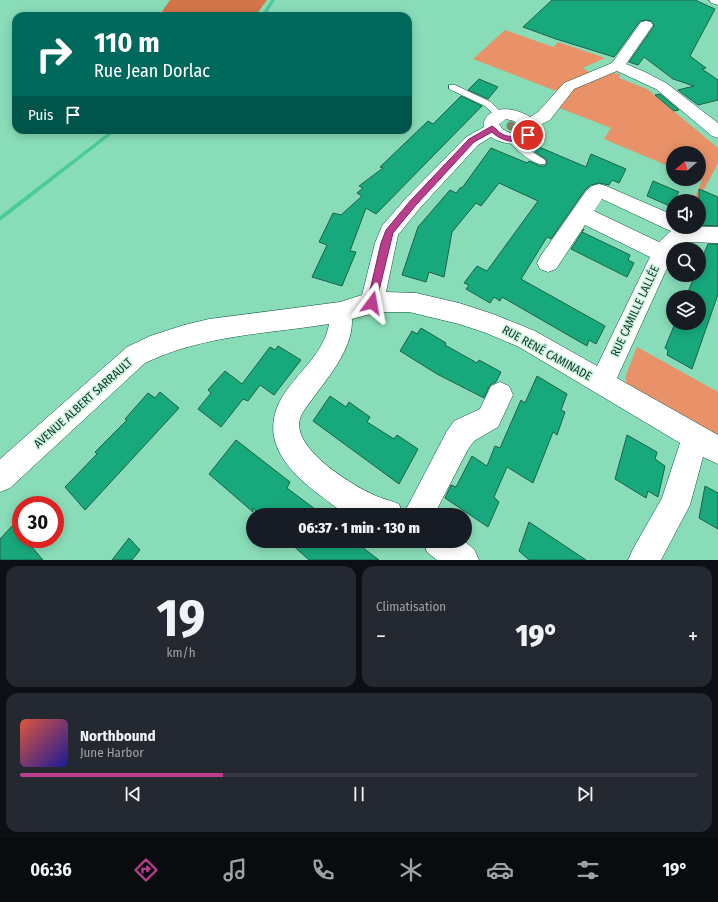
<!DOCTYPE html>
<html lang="fr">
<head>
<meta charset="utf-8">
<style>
  :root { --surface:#171b24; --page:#242831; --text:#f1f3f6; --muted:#9ea1a6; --line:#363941; --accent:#bb3e8e }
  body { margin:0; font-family:"Fira Sans Condensed",sans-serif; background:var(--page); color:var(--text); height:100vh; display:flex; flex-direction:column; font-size:15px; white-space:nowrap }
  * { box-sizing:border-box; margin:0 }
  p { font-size:13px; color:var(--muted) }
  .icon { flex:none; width:22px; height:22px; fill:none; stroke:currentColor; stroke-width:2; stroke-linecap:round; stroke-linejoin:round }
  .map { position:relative; height:560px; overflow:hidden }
  .side { display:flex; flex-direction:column; gap:6px; padding:6px; background:#0d0f14; flex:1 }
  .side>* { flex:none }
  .guide { position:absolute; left:12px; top:12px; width:400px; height:122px; border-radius:12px; box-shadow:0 2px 10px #0003; background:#00695c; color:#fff; overflow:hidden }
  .needle { width:26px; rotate:251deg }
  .fabs { position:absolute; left:666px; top:146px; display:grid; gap:8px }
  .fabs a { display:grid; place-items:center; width:40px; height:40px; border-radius:50%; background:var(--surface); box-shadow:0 2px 10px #0003; font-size:20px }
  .speed { position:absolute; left:12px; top:496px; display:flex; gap:8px; font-size:20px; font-weight:700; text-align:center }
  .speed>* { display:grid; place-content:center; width:52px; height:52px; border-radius:50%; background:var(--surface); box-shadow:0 2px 10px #0003; line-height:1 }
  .speed .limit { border:6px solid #d22; background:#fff; color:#111 }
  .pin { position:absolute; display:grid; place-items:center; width:34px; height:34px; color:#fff; margin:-17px; border:2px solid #fff; border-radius:50%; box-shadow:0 1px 4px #0007 }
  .me { position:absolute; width:44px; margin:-22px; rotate:13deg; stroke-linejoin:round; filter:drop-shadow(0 0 3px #0008) }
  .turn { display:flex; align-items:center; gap:14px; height:84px; padding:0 16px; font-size:18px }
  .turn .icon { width:52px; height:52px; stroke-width:2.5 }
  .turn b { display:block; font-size:28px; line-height:34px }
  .then { display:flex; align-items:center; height:38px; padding:0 16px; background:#0003; gap:8px; font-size:15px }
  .big { font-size:30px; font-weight:800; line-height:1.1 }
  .side .tile { flex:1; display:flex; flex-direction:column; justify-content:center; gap:6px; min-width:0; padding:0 14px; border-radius:12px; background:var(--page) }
  .side .dial { align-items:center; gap:0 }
  .dial b { font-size:52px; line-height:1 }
  .song { display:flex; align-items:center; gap:12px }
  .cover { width:48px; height:48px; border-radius:6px; background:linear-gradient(135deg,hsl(10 70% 55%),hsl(240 70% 35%)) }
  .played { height:4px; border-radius:2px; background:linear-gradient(90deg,var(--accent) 30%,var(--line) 30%) }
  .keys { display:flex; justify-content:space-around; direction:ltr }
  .heat { display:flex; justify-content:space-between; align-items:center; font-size:22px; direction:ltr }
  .side .tiles { flex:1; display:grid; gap:6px; grid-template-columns:1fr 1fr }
  .tile:last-child { grid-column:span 2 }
  .trip { position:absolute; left:246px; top:508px; width:226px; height:40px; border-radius:20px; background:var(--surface); box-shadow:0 2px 10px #0003; font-weight:800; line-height:40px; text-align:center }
  .tabs { display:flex; height:64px; justify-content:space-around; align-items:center; background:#090b0e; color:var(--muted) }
  .tabs .icon { width:28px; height:28px }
  .tabs .current { color:var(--accent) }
  .tabs b { font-size:18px; color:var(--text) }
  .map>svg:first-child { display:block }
</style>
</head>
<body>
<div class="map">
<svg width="718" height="560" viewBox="0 0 718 560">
  <rect width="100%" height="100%" fill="#89dcb8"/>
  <g fill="#e99168">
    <path d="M505 30 553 47 558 42 605 58 583 68 590 73 556 91 473 59Z"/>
    <path d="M611 73 620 74 619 78 647 89 718 148V163L698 201H693L702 181 698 179 699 153H673V168L604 139 611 128 557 107 572 90Z"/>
    <path d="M637 347 718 392V438L626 384V375Z"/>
  </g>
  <path fill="#d47548" d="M170 0H267L255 16H159Z"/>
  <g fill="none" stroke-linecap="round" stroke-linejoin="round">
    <g fill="#49ca9b" fill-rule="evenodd">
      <path d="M271 0H275L265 16H261Z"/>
      <path d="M112 130H117L0 221V216Z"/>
    </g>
  </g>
  <g fill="#17a97c" stroke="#1f6048">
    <path d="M552 0H695L715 9 690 56 706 68 702 69 718 80V100L698 105 678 90 694 86 673 79 644 57 638 65 629 62 654 26 651 21 646 20 640 21 614 57 556 39 523 27Z"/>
    <path d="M479 79 498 87 488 99 468 90Z"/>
    <path d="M660 94 679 110 674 111 655 95Z"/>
    <path d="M461 96 482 106 376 214 366 208 350 251 356 252 342 286 312 277 327 245 319 242 333 213 341 215 362 196 357 193 363 188 359 186 383 168 380 167 428 121 433 124Z"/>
    <path d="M539 147 586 167 591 154 626 169 619 183 612 180 609 185 599 183 591 185 585 190 551 239 547 237 521 279 605 326 596 344 589 340 587 346 502 297 500 301 494 297 490 303 466 289 469 285 464 283 477 266 487 271 538 201 499 183 481 206 476 203 452 232 444 277 429 272 426 282 402 275 418 227 450 190 456 193 461 187 462 188 491 148 527 163 529 161 540 166H545L547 163 546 159 535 152Z"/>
    <path d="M653 181 679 192 673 201 672 207 647 196Z"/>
    <path d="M699 189 718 197V226L699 225Z"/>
    <path d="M584 229 582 232 630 255 628 260 634 263 627 277 571 249Z"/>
    <path d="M708 244H718V294L692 369 667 355 668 350 665 348 675 323H699V297H686L695 275H699V265Z"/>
    <path d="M421 328 446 343 445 345 477 363 479 360 501 372 496 382 490 385 484 398 437 374 400 351 412 331 417 334Z"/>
    <path d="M278 346 301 360 274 395 260 385 248 401 243 399 221 427 198 409 211 393 208 390 225 371 242 384 270 347 275 350Z"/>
    <path d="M537 376 567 394 561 410 565 412 557 435 553 432 533 483 507 467 494 497 499 502 488 527 445 498 451 485 456 487 472 456 487 466 495 446 500 448 521 400 525 403Z"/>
    <path d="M160 392 179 408 85 510 65 487 97 454 95 452 127 420 125 419 148 393 155 398Z"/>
    <path d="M330 396 346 407 349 402 370 417 367 422 394 439 397 435 418 449 399 484 313 421Z"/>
    <path d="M627 435 657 452 655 459 665 466 658 497 648 491 646 498 615 479Z"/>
    <path d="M236 440 290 482 287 488 323 515H260L253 508V512L209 474Z"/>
    <path d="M705 486 718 493V529L699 518Z"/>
    <path d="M529 522 586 560H529L519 551Z"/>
    <path d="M13 525 21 535V539H25L43 560H0V539Z"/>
    <path d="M129 538 140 550 132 560H112Z"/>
    <path d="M288 541H354L379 560H309Z"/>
  </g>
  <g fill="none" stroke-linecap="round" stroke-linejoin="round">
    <defs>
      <g id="lane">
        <path d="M449 85H455L491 102 504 115 500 118 497 117 485 106 449 89Z"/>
        <path d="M512 136 515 137 525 147 545 160 546 162 545 164C535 167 513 148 508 139Z"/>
      </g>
      <g id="street">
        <path d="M709 0H718V5L711 3Z"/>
        <path d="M646 21 651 22 653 25 626 64 645 72 666 83 718 123V138L712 136 656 89 617 71 574 89 550 120 538 126C541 150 503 146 491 137L478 145 420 208 398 235 386 292 416 293 459 303 493 314 535 331 597 366 650 257 585 225 556 269 548 272 540 269 537 263 540 257 586 191 592 186 599 184 606 186 673 215V227H718V243L687 242 678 249H673V255L617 378 718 435V464L703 457 690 505 661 560H628L633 549 662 498 680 443 519 347 486 333 459 324 409 312H377L352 319C353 355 320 385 302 414 285 444 349 483 370 493 379 498 389 500 399 504L403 515 447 431 454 421 480 409 491 386 500 382 509 386 513 395 498 427 474 441 467 451 434 515C413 515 391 515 370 515 364 515 355 517 349 514 339 511 329 502 321 496 291 474 260 443 279 403 292 376 324 356 329 324 266 334 203 335 145 363L10 488 0 492V459L127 347 150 336 184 325 209 319 340 302 362 295 375 243 382 226 406 198 466 137 484 127C483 123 484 121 486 118 495 104 518 109 530 117L538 112 564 83 612 63 641 22ZM506 119 514 121 522 128 520 132C512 135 503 132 499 124ZM602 199 666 229 671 231 659 242 594 211Z"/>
        <path d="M423 541H464L474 549 479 560H437L427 552Z"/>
      </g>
    </defs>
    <use href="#lane" stroke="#0c533c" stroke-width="1"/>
    <use href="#street" stroke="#0c533c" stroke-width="1"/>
    <use href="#lane" fill="#fff" fill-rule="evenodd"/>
    <use href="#street" fill="#fff" fill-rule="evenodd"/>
  </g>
  <circle fill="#828564" cx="511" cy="126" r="4.5"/>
  <path fill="#bb3e8e" stroke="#7a285c" d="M492 126C496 128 498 132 502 134 511 139 519 135 528 133L531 135C520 146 502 142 492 132L474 142 416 205 393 233 376 303 375 306 372 307 368 306 367 303 381 243 386 230 411 200 469 139Z"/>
  <g text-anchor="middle" stroke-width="3" stroke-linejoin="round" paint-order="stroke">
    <g font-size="12" fill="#143729" stroke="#cbf3e0">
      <text transform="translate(635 311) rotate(-65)" y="4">RUE CAMILLE LALLÉE</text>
      <text transform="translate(547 353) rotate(29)" y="4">RUE RENÉ CAMINADE</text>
      <text transform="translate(83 403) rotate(-42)" y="4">AVENUE ALBERT SARRAULT</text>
    </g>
  </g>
</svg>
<div class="fabs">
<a><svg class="needle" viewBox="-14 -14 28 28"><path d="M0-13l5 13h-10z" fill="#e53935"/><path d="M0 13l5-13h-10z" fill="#9ea1a6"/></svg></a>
<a><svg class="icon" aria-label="sound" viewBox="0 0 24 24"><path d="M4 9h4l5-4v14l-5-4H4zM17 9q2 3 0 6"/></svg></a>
<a><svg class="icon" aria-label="search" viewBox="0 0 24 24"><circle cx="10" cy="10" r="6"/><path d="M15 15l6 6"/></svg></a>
<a><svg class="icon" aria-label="layers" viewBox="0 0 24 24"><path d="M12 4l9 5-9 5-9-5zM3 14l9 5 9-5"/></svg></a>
</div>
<div class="speed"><div class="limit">30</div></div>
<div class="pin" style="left:528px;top:135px;background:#d93025"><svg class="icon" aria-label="arrive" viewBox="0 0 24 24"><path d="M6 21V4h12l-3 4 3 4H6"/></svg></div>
<svg class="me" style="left:372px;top:303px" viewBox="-20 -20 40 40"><path d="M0-17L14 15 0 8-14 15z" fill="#bb3e8e" stroke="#fff" stroke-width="4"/></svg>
<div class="trip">06:37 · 1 min · 130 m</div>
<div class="guide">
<div class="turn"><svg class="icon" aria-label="right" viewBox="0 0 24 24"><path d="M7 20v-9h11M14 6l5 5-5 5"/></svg><div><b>110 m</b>Rue Jean Dorlac</div></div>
<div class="then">Puis<svg class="icon" aria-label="arrive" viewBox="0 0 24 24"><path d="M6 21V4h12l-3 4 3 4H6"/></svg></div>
</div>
</div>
<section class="side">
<div class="tiles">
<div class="tile dial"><b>19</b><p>km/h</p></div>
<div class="tile"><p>Climatisation</p>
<div class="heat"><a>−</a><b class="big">19°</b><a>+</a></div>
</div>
<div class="tile">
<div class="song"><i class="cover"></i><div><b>Northbound</b><p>June Harbor</p></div></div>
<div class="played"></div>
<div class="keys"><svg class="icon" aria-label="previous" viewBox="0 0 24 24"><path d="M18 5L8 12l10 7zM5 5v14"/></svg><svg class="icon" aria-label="pause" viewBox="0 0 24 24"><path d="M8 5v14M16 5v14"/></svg><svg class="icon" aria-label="next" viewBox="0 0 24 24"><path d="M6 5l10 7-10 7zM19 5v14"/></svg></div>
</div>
</div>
</section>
<nav class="tabs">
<b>06:36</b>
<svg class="icon current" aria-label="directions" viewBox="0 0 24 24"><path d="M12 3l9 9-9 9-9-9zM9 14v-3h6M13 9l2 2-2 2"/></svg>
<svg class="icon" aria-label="music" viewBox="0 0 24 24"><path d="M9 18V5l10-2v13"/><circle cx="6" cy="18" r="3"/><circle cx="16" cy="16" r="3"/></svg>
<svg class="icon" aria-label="phone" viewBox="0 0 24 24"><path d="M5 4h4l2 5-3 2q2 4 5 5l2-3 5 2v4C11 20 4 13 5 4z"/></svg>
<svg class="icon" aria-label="climate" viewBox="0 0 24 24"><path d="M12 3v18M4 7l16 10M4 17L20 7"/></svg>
<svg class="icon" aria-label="car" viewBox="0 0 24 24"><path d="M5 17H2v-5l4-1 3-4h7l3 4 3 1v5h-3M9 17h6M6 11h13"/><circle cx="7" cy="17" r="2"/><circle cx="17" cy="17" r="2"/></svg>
<svg class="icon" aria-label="filters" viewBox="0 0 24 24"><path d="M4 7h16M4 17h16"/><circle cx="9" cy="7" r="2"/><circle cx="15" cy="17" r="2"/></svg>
<b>19°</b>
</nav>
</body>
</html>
